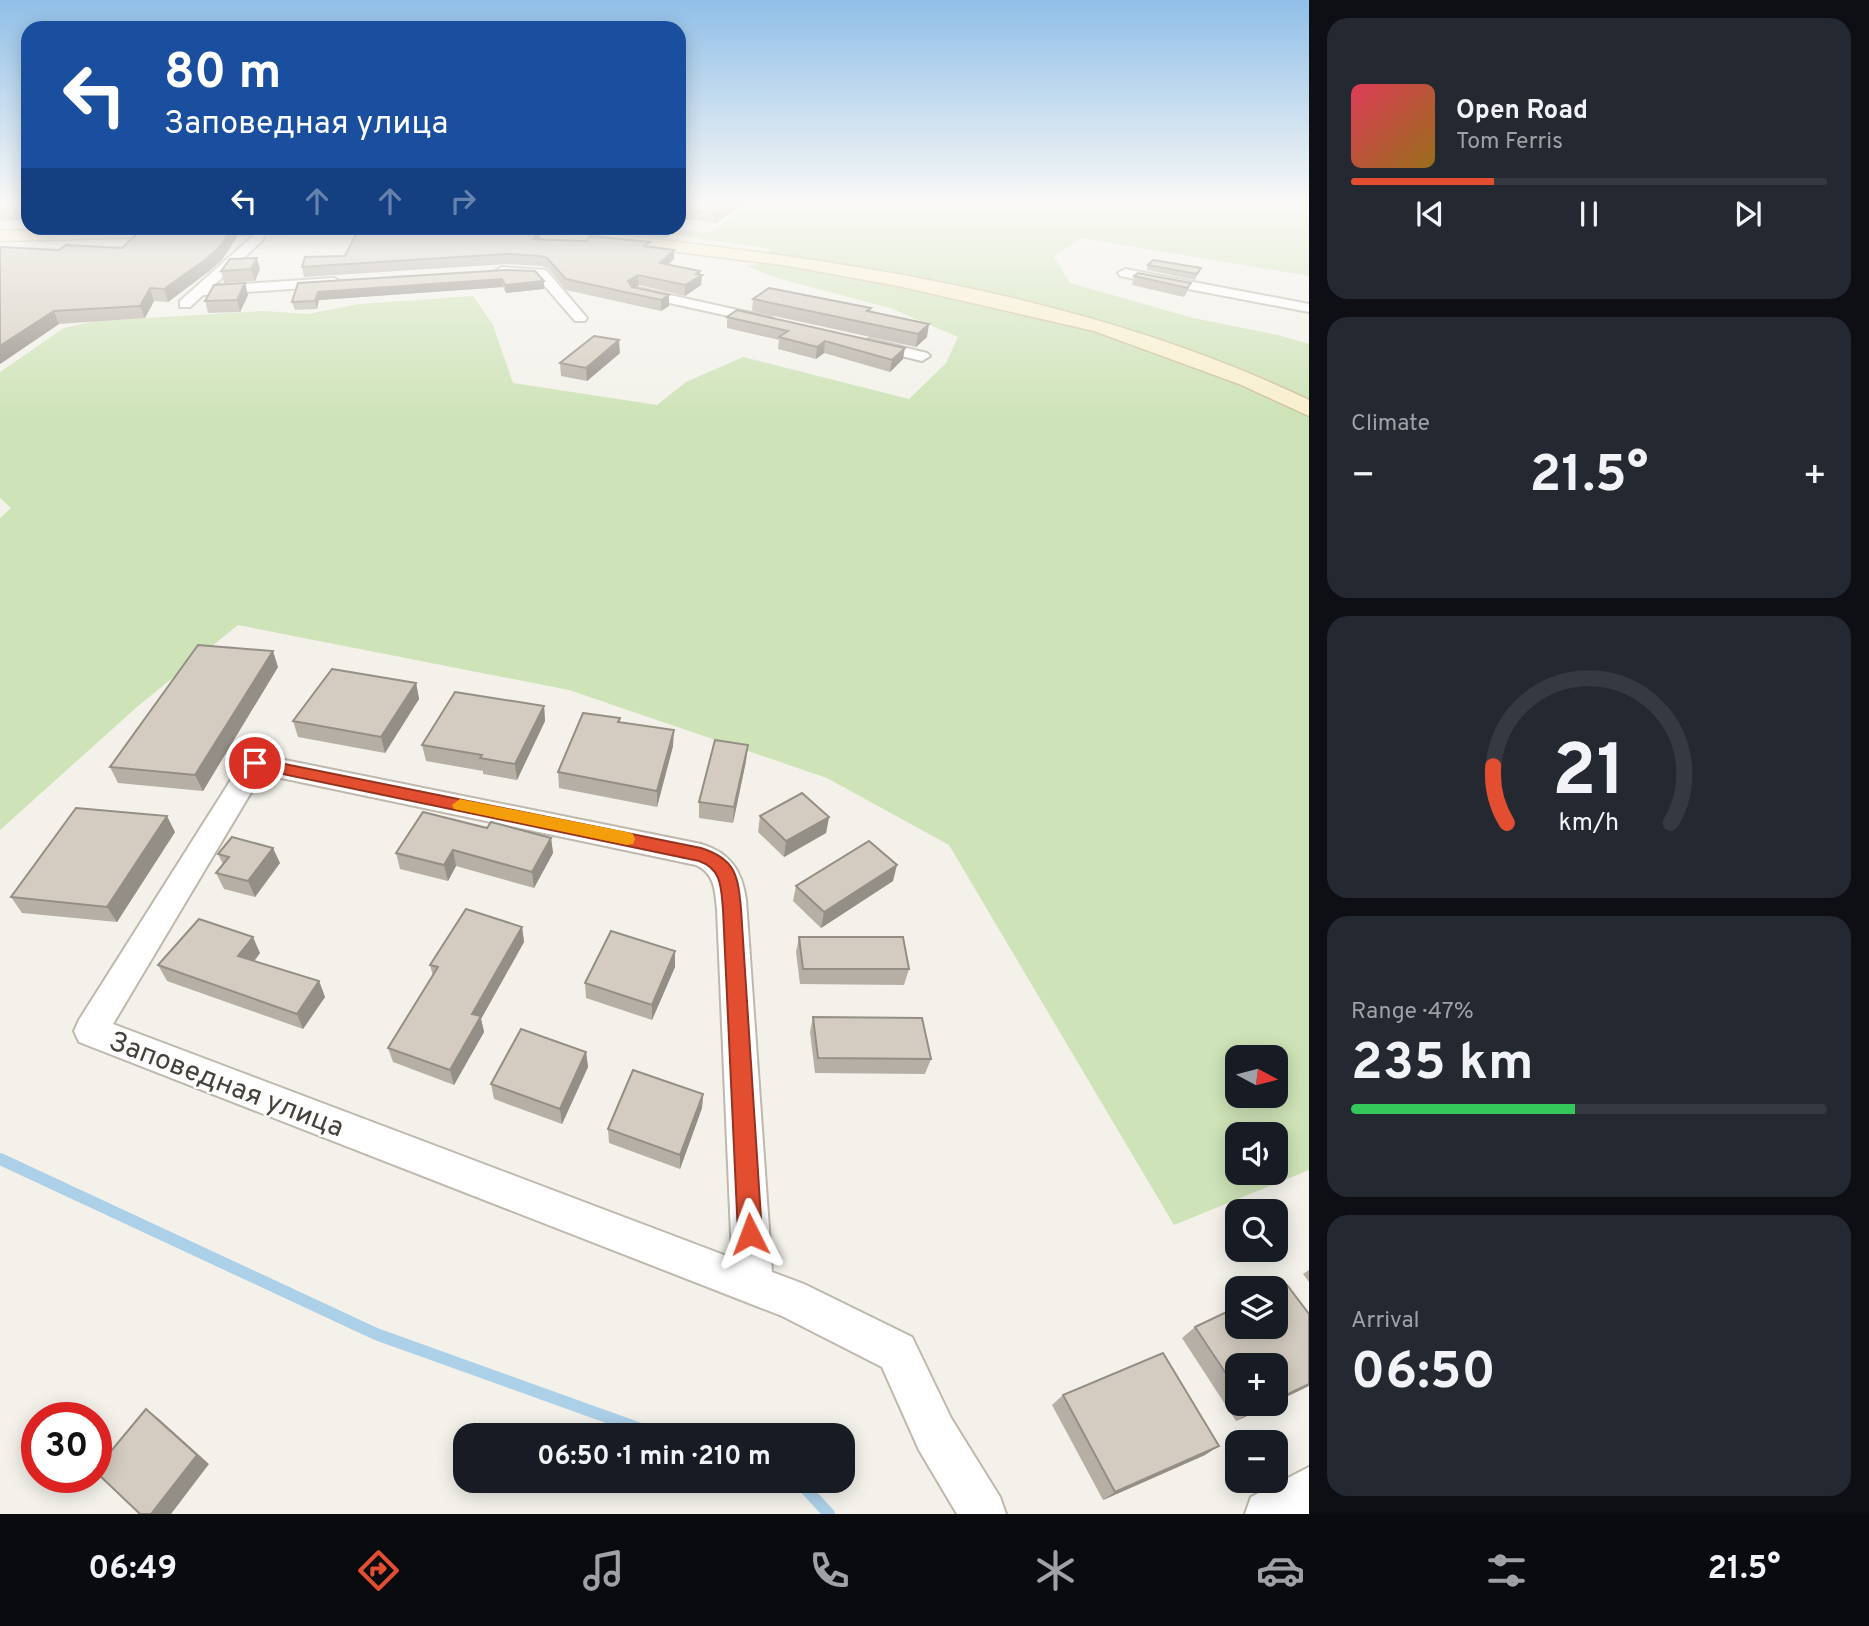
<!DOCTYPE html>
<html lang="en">
<head>
<meta charset="utf-8">
<style>
  :root { --surface:#171b24; --page:#242831; --text:#f1f3f6; --muted:#9ea1a6; --line:#363941; --accent:#e44e30 }
  body { margin:0; font-family:Overpass,sans-serif; background:var(--page); color:var(--text); height:100vh; display:flex; flex-direction:column; font-size:26px; white-space:nowrap }
  * { box-sizing:border-box; margin:0 }
  p { font-size:23px; color:var(--muted) }
  .icon { flex:none; width:38px; height:38px; fill:none; stroke:currentColor; stroke-width:2; stroke-linecap:round; stroke-linejoin:round }
  .map { position:relative; flex:1; overflow:hidden }
  .panel { display:flex; flex-direction:column; gap:18px; padding:18px; background:#0d0f14; width:560px }
  .panel>* { flex:none }
  .hud { position:absolute; left:21px; top:21px; width:665px; height:214px; border-radius:21px; box-shadow:0 4px 18px #0003; background:#1a4fa0; color:#fff; overflow:hidden }
  .needle { width:46px; rotate:97deg }
  .fabs { position:absolute; left:1225px; top:1045px; display:grid; gap:14px }
  .fabs a { display:grid; place-items:center; width:63px; height:63px; border-radius:14px; background:var(--surface); box-shadow:0 4px 18px #0003; font-size:35px }
  .speed { position:absolute; left:21px; top:1402px; display:flex; gap:14px; font-size:35px; font-weight:700; text-align:center }
  .speed>* { display:grid; place-content:center; width:91px; height:91px; border-radius:50%; background:var(--surface); box-shadow:0 4px 18px #0003; line-height:1 }
  .speed .limit { border:10px solid #d22; background:#fff; color:#111 }
  .pin { position:absolute; display:grid; place-items:center; width:60px; height:60px; color:#fff; margin:-30px; border:4px solid #fff; border-radius:50%; box-shadow:0 2px 7px #0007 }
  .me { position:absolute; width:77px; margin:-38px; rotate:357deg; stroke-linejoin:round; filter:drop-shadow(0 0 5px #0008) }
  .turn { display:flex; align-items:center; gap:24px; height:147px; padding:0 28px; font-size:32px }
  .turn .icon { width:91px; height:91px; stroke-width:2.5 }
  .turn b { display:block; font-size:49px; line-height:60px }
  .lanes { display:flex; align-items:center; height:66px; padding:0 28px; background:#0003; justify-content:center; gap:35px; direction:ltr }
  .lanes .off { opacity:.35 }
  .big { font-size:52px; font-weight:700; line-height:1.1 }
  .panel .widget { flex:1; display:flex; flex-direction:column; justify-content:center; gap:10px; min-width:0; padding:0 24px; border-radius:21px; background:var(--page) }
  .panel .dial { align-items:center; gap:0 }
  .dial svg { height:182px; overflow:visible; fill:none; stroke:var(--line); stroke-width:7; stroke-linecap:round; text-anchor:middle }
  .dial text { fill:var(--text); stroke:none }
  .song { display:flex; align-items:center; gap:21px }
  .cover { width:84px; height:84px; border-radius:10px; background:linear-gradient(135deg,hsl(350 70% 55%),hsl(40 70% 35%)) }
  .played { height:7px; border-radius:4px; background:linear-gradient(90deg,var(--accent) 30%,var(--line) 30%) }
  .keys { display:flex; justify-content:space-around; direction:ltr }
  .heat { display:flex; justify-content:space-between; align-items:center; font-size:38px; direction:ltr }
  .charge { height:10px; border-radius:5px; background:linear-gradient(90deg,#34c759 47%,var(--line) 0) }
  .trip { position:absolute; left:453px; top:1423px; width:402px; height:70px; border-radius:21px; background:var(--surface); box-shadow:0 4px 18px #0003; font-weight:700; line-height:70px; text-align:center }
  .tabs { display:flex; height:112px; justify-content:space-around; align-items:center; background:#090b0e; color:var(--muted) }
  .tabs .icon { width:49px; height:49px }
  .tabs .active { color:var(--accent) }
  .tabs b { font-size:32px; color:var(--text) }
  main { display:flex; flex:1; min-height:0 }
  .map>svg:first-child { display:block }
</style>
</head>
<body>
<main>
<div class="map">
<svg width="1309" height="1514" viewBox="0 0 1309 1514">
  <rect width="100%" height="100%" fill="#f3f1ea"/>
  <path fill="#cee3b7" fill-rule="evenodd" d="M754 204H1309V276L1083 238 1053 256 1070 283 1193 318 1278 335 1309 344V1170L1174 1225 949 845 827 778 569 690 238 625 138 706 0 830V518L11 508 0 498V372L64 328 96 321 264 311 308 314 359 304 473 296 493 325 513 383 657 405 686 382 743 357 909 399 946 363 958 337 890 308 777 278 746 266 765 262 770 249 669 234 668 228 707 233ZM1237 1057H1276V1096H1237ZM1237 1134H1276V1172H1237Z"/>
  <g fill="none" stroke-linecap="round" stroke-linejoin="round">
    <g stroke="#add0e9" stroke-width="12">
      <path d="M0 1159 376 1334 657 1435"/>
      <path d="M784 1480 805 1488 829 1514"/>
    </g>
    <defs>
      <g id="street">
        <path d="M256 228H268L262 241 213 286 334 278 341 282 334 286 203 295 190 307H180V301L253 236Z"/>
        <path d="M502 267 546 270 587 318 585 321H575L537 277 497 274 495 271Z"/>
        <path d="M1125 269 1309 304V312L1120 276 1118 273Z"/>
        <path d="M638 288 770 317 777 321 770 325 633 295 631 292Z"/>
        <path d="M869 339 927 353 930 356 922 361 864 347 861 344 864 341Z"/>
        <path d="M255 754 701 844C730 853 742 870 746 900L772 1272 804 1284 912 1337 951 1418 1000 1497 1006 1514H957L919 1450 882 1367 782 1316 79 1042 74 1031 79 1020 246 756ZM262 774 696 865C715 874 715 890 717 909L732 1258 113 1024Z"/>
        <path d="M1309 1467V1514H1245L1251 1497Z"/>
      </g>
      <g id="secondary">
        <path d="M132 228H315L307 233 0 241V231Z"/>
        <path d="M411 228C429 226 450 228 469 228 541 228 613 234 685 243 898 268 1115 307 1309 400V416L1239 384 1094 331 898 286 783 265 652 249 510 236 419 233Z"/>
      </g>
    </defs>
    <use href="#street" stroke="#beb8ad" stroke-width="4"/>
    <use href="#secondary" stroke="#cec39e" stroke-width="3"/>
    <use href="#street" fill="#fff" fill-rule="evenodd"/>
    <use href="#secondary" fill="#f9efce" fill-rule="evenodd"/>
  </g>
  <g fill="#b6afa5">
    <path d="M0 204H28V220L0 221Z"/>
    <path d="M679 204H744L716 223 688 219 679 227Z"/>
    <path d="M606 228H678L666 238 606 232Z"/>
    <path d="M237 237 222 260 208 272 168 302 154 301 145 318 59 324 0 364 59 250 122 248Z"/>
    <path d="M540 239 650 247 674 259 668 265 700 275 701 285 685 296 639 285 635 288 669 295V306L661 311 566 290 548 268 541 266 507 264 304 277 302 267 345 256Z"/>
    <path d="M230 259 260 269 255 281 224 283 221 271Z"/>
    <path d="M1148 265 1201 268 1195 280 1147 270Z"/>
    <path d="M506 270 544 289 506 293 503 287 319 300 317 309 295 310 292 302Z"/>
    <path d="M1134 276 1191 283 1187 292 1184 297 1132 285Z"/>
    <path d="M245 283 248 295 240 312 208 313 205 301Z"/>
    <path d="M753 299 871 308 870 312 927 337 916 347 752 311Z"/>
    <path d="M737 310 903 359 890 372 824 353 816 359 778 349 779 340 727 328V317Z"/>
    <path d="M620 353 587 381 561 376 560 363Z"/>
    <path d="M278 667 203 791 118 783 110 767Z"/>
    <path d="M416 683 419 699 385 753 298 737 293 721Z"/>
    <path d="M544 706 545 721 517 780 483 774V771L426 761 422 745Z"/>
    <path d="M620 718V723L673 746 657 807 559 788 558 772Z"/>
    <path d="M746 761 733 823 699 818V802Z"/>
    <path d="M760 816 829 817 826 833 784 857 758 832Z"/>
    <path d="M487 828 551 838 553 853 534 888 456 866 448 881 400 869 396 853Z"/>
    <path d="M175 832 117 922 22 913 11 897Z"/>
    <path d="M218 854 280 863 255 897 224 889 216 873 223 864Z"/>
    <path d="M893 881 821 928 793 901 796 886Z"/>
    <path d="M522 927 524 942 481 1019 484 1032 454 1085 393 1062 388 1048 433 976 430 965Z"/>
    <path d="M799 937 909 969 904 985 800 984 796 952Z"/>
    <path d="M260 953 254 961 319 981 325 997 303 1029 167 981 158 965Z"/>
    <path d="M675 967 652 1020 586 998 585 983Z"/>
    <path d="M813 1017 931 1059 925 1074 815 1073 810 1032Z"/>
    <path d="M586 1052 588 1067 562 1124 494 1099 491 1084Z"/>
    <path d="M703 1094 702 1108 680 1169 609 1143 608 1129Z"/>
    <path d="M1309 1270V1282L1303 1274Z"/>
    <path d="M1195 1327 1237 1365V1404H1274L1236 1421 1182 1338Z"/>
    <path d="M1063 1395 1205 1455 1103 1500 1052 1405Z"/>
  </g>
  <g fill="#948f86">
    <path d="M731 204H744L716 223V214Z"/>
    <path d="M688 210V219L679 227V217Z"/>
    <path d="M233 228H235L237 237 222 260 208 272 168 302 164 289Z"/>
    <path d="M666 228H678L666 238Z"/>
    <path d="M540 232V241L533 239Z"/>
    <path d="M674 250V259L660 273V263Z"/>
    <path d="M257 258 260 269 255 281 251 269Z"/>
    <path d="M700 271V276L702 275 701 285 685 296V285L696 274Z"/>
    <path d="M638 275 639 285 628 291V281Z"/>
    <path d="M502 279 503 287 319 300 317 309 315 301 318 292Z"/>
    <path d="M544 281V289L506 293 505 285Z"/>
    <path d="M245 283 248 295 240 312 237 300Z"/>
    <path d="M150 288 154 301 145 318 140 306Z"/>
    <path d="M669 295V306L661 311V300Z"/>
    <path d="M54 311 59 324 0 364V346Z"/>
    <path d="M929 324 927 337 916 347 918 334Z"/>
    <path d="M619 340 620 353 587 381 586 368Z"/>
    <path d="M825 341 824 353 816 359 817 347Z"/>
    <path d="M905 348 903 359 890 372 892 360Z"/>
    <path d="M273 651 278 667 203 791 195 775Z"/>
    <path d="M416 683 419 699 385 753 381 737Z"/>
    <path d="M544 706 545 721 517 780 515 764Z"/>
    <path d="M674 730 673 746 657 807V791Z"/>
    <path d="M748 745 746 761 733 823 734 807Z"/>
    <path d="M167 816 175 832 117 922 107 907Z"/>
    <path d="M829 817 826 833 784 857 786 841Z"/>
    <path d="M551 838 553 853 534 888 532 872Z"/>
    <path d="M273 848 280 863 255 897 248 881Z"/>
    <path d="M453 850 456 866 448 881 444 865Z"/>
    <path d="M897 865 893 881 821 928 824 912Z"/>
    <path d="M522 927 524 942 481 1019 484 1032 454 1085 450 1070 472 1014Z"/>
    <path d="M253 937 260 953 246 972 238 956Z"/>
    <path d="M675 951V967L652 1020V1005Z"/>
    <path d="M319 981 325 997 303 1029 297 1014Z"/>
    <path d="M586 1052 588 1067 562 1124 560 1109Z"/>
    <path d="M703 1094 702 1108 680 1169V1155Z"/>
    <path d="M1309 1384V1386L1276 1402V1400Z"/>
    <path d="M1268 1404H1274L1236 1421 1252 1412Z"/>
    <path d="M146 1409 159 1419 209 1464 171 1514H151Z"/>
    <path d="M1219 1446 1205 1455 1103 1500 1115 1492Z"/>
  </g>
  <g fill="#d4ccc0" stroke="#948f86" stroke-width="2">
    <path d="M0 204H28V209L0 210Z"/>
    <path d="M679 204H731L716 214 688 210 679 217Z"/>
    <path d="M143 228H233L219 248 205 260 164 289 150 288 140 306 54 311 0 346V247L59 250 66 245 122 248Z"/>
    <path d="M359 228H449L540 232 533 239 586 241 591 236 650 242 644 246 674 250 660 263 700 271 696 274 702 275 685 285 638 275 628 281 632 287 669 295 661 300 566 279 547 258 540 256 506 254 302 267 305 257 345 256Z"/>
    <path d="M257 258 251 269 221 271 230 259Z"/>
    <path d="M1153 260 1201 268 1197 274 1148 265Z"/>
    <path d="M506 270 535 271 544 281 505 285 502 279 318 292 315 301 292 302 298 283Z"/>
    <path d="M1138 273 1191 283 1187 288 1134 276Z"/>
    <path d="M245 283 237 300 205 301 214 285Z"/>
    <path d="M769 288 871 308 867 311 929 324 918 334 753 299Z"/>
    <path d="M737 310 905 348 892 360 825 341 817 347 779 337 788 331 727 317Z"/>
    <path d="M594 336 619 340 586 368 560 363Z"/>
    <path d="M198 645 273 651 195 775 110 767Z"/>
    <path d="M332 669 416 683 381 737 293 721Z"/>
    <path d="M455 692 544 706 515 764 480 758 482 755 422 745Z"/>
    <path d="M583 713 620 718 618 722 674 730 657 791 558 772Z"/>
    <path d="M715 740 748 745 734 807 699 802Z"/>
    <path d="M802 793 829 817 786 841 760 816Z"/>
    <path d="M76 808 167 816 107 907 11 897Z"/>
    <path d="M423 812 487 828 491 822 551 838 532 872 453 850 444 865 396 853Z"/>
    <path d="M232 837 273 848 248 881 216 873 229 857 218 854Z"/>
    <path d="M869 841 897 865 824 912 796 886Z"/>
    <path d="M466 909 522 927 472 1014 481 1016 450 1070 388 1048 438 967 430 965Z"/>
    <path d="M199 919 253 937 238 956 319 981 297 1014 158 965Z"/>
    <path d="M611 931 675 951 652 1005 585 983Z"/>
    <path d="M799 937H903L909 969H803Z"/>
    <path d="M813 1017 922 1018 931 1059 818 1058Z"/>
    <path d="M521 1029 586 1052 560 1109 491 1084Z"/>
    <path d="M633 1070 703 1094 680 1155 608 1129Z"/>
    <path d="M1287 1285 1309 1314V1384L1276 1400V1365H1237V1390L1195 1327 1237 1307V1326H1276V1290Z"/>
    <path d="M1163 1353 1219 1446 1115 1492 1063 1395Z"/>
    <path d="M1246 1404H1268L1252 1412Z"/>
    <path d="M146 1409 197 1455 151 1514H140L96 1472V1469Z"/>
  </g>
  <linearGradient id="sky" x2="0" y2="1"><stop stop-color="#90bfe8"/><stop offset="0.49" stop-color="#faf9f6"/><stop offset="1" stop-color="#faf9f6" stop-opacity="0"/></linearGradient>
  <rect width="1309" height="416" fill="url(#sky)"/>
  <path fill="#e44e30" stroke="#94331f" stroke-width="2" d="M255 758 701 848C736 859 738 876 741 909L762 1234 758 1243 750 1246 741 1243 738 1234 723 909C721 888 722 869 699 861L249 767 247 763 249 759Z"/>
  <path fill="#f59e0b" d="M460 799 627 832 633 834 635 839 633 844 627 845 454 809 452 805Z"/>
  <g text-anchor="middle" stroke-width="5" stroke-linejoin="round" paint-order="stroke">
    <g font-size="28" fill="#464139" stroke="#fff">
      <text transform="translate(227 1083) rotate(21)" y="10">Заповедная улица</text>
    </g>
  </g>
</svg>
<div class="fabs">
<a><svg class="needle" viewBox="-14 -14 28 28"><path d="M0-13l5 13h-10z" fill="#e53935"/><path d="M0 13l5-13h-10z" fill="#9ea1a6"/></svg></a>
<a><svg class="icon" aria-label="sound" viewBox="0 0 24 24"><path d="M4 9h4l5-4v14l-5-4H4zM17 9q2 3 0 6"/></svg></a>
<a><svg class="icon" aria-label="search" viewBox="0 0 24 24"><circle cx="10" cy="10" r="6"/><path d="M15 15l6 6"/></svg></a>
<a><svg class="icon" aria-label="layers" viewBox="0 0 24 24"><path d="M12 4l9 5-9 5-9-5zM3 14l9 5 9-5"/></svg></a>
<a>+</a>
<a>−</a>
</div>
<div class="speed"><div class="limit">30</div></div>
<div class="pin" style="left:255px;top:763px;background:#d93025"><svg class="icon" aria-label="arrive" viewBox="0 0 24 24"><path d="M6 21V4h12l-3 4 3 4H6"/></svg></div>
<svg class="me" style="left:750px;top:1234px" viewBox="-20 -20 40 40"><path d="M0-17L14 15 0 8-14 15z" fill="#e44e30" stroke="#fff" stroke-width="4"/></svg>
<div class="trip">06:50 · 1 min · 210 m</div>
<div class="hud">
<div class="turn"><svg class="icon" aria-label="left" viewBox="0 0 24 24"><path d="M17 20v-9H6M10 6l-5 5 5 5"/></svg><div><b>80 m</b>Заповедная улица</div></div>
<div class="lanes"><svg class="icon" aria-label="left" viewBox="0 0 24 24"><path d="M17 20v-9H6M10 6l-5 5 5 5"/></svg><svg class="icon off" aria-label="ahead" viewBox="0 0 24 24"><path d="M12 20V5M6 11l6-6 6 6"/></svg><svg class="icon off" aria-label="ahead" viewBox="0 0 24 24"><path d="M12 20V5M6 11l6-6 6 6"/></svg><svg class="icon off" aria-label="right" viewBox="0 0 24 24"><path d="M7 20v-9h11M14 6l5 5-5 5"/></svg></div>
</div>
</div>
<section class="panel">
<div class="widget">
<div class="song"><i class="cover"></i><div><b>Open Road</b><p>Tom Ferris</p></div></div>
<div class="played"></div>
<div class="keys"><svg class="icon" aria-label="previous" viewBox="0 0 24 24"><path d="M18 5L8 12l10 7zM5 5v14"/></svg><svg class="icon" aria-label="pause" viewBox="0 0 24 24"><path d="M8 5v14M16 5v14"/></svg><svg class="icon" aria-label="next" viewBox="0 0 24 24"><path d="M6 5l10 7-10 7zM19 5v14"/></svg></div>
</div>
<div class="widget"><p>Climate</p>
<div class="heat"><a>−</a><b class="big">21.5°</b><a>+</a></div>
</div>
<div class="widget dial"><svg viewBox="0 0 100 80">
<path d="M14 69A42 42 0 1 1 86 69"/>
<path d="M14 69A42 42 0 0 1 8 44" stroke="#e44e30"/>
<text x="50" y="56" font-size="32" font-weight="700">21</text>
<text x="50" y="72" font-size="11">km/h</text>
</svg></div>
<div class="widget"><p>Range · 47%</p><b class="big">235 km</b><div class="charge"></div></div>
<div class="widget"><p>Arrival</p><b class="big">06:50</b></div>
</section>
</main>
<nav class="tabs">
<b>06:49</b>
<svg class="icon active" aria-label="directions" viewBox="0 0 24 24"><path d="M12 3l9 9-9 9-9-9zM9 14v-3h6M13 9l2 2-2 2"/></svg>
<svg class="icon" aria-label="music" viewBox="0 0 24 24"><path d="M9 18V5l10-2v13"/><circle cx="6" cy="18" r="3"/><circle cx="16" cy="16" r="3"/></svg>
<svg class="icon" aria-label="phone" viewBox="0 0 24 24"><path d="M5 4h4l2 5-3 2q2 4 5 5l2-3 5 2v4C11 20 4 13 5 4z"/></svg>
<svg class="icon" aria-label="climate" viewBox="0 0 24 24"><path d="M12 3v18M4 7l16 10M4 17L20 7"/></svg>
<svg class="icon" aria-label="car" viewBox="0 0 24 24"><path d="M5 17H2v-5l4-1 3-4h7l3 4 3 1v5h-3M9 17h6M6 11h13"/><circle cx="7" cy="17" r="2"/><circle cx="17" cy="17" r="2"/></svg>
<svg class="icon" aria-label="filters" viewBox="0 0 24 24"><path d="M4 7h16M4 17h16"/><circle cx="9" cy="7" r="2"/><circle cx="15" cy="17" r="2"/></svg>
<b>21.5°</b>
</nav>
</body>
</html>
